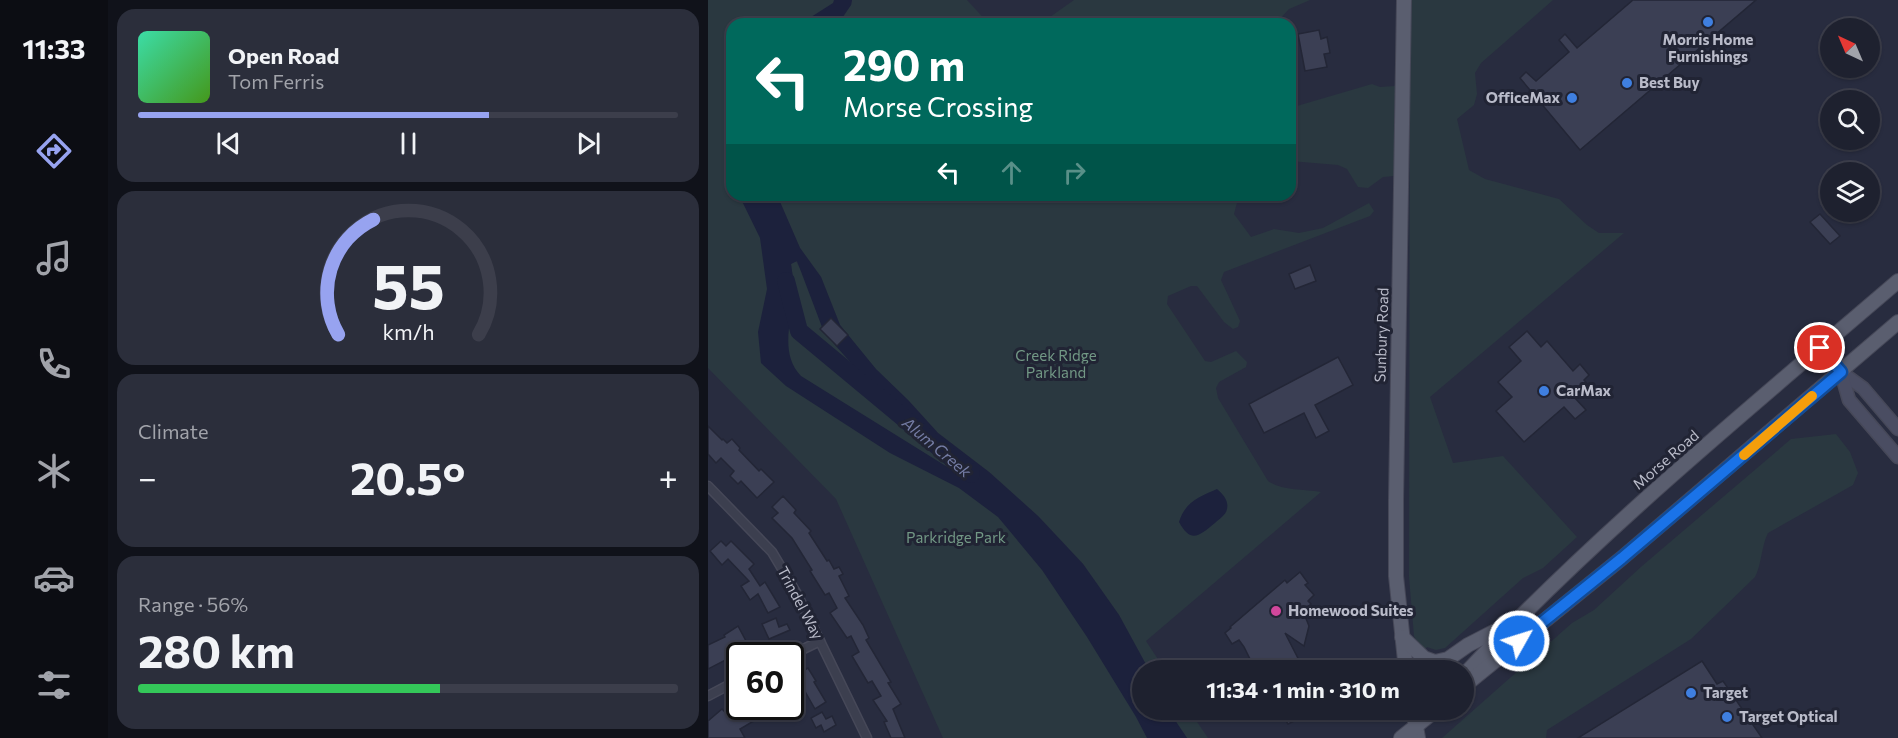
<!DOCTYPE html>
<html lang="en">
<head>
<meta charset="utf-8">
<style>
  :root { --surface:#1e212f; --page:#2b2e3b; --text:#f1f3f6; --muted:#a1a3aa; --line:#3c3e4b; --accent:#97a3f0 }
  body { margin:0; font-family:Commissioner,sans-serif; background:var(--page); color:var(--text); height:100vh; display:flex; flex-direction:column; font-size:22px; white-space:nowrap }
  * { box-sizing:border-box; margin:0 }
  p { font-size:20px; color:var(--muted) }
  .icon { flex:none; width:33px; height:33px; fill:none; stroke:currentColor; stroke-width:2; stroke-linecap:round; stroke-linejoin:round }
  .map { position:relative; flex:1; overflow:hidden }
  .side { display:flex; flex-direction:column; gap:9px; padding:9px; background:#10121a; width:600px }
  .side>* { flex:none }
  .guide { position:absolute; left:18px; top:18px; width:570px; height:183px; border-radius:18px; box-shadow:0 2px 4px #0004,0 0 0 2px var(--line); background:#00695c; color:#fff; overflow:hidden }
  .needle { width:39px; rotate:316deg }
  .buttons { position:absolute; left:1112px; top:18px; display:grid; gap:12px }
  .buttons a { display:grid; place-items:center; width:60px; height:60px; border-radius:50%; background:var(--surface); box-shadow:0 2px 4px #0004,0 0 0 2px var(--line); font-size:30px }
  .speed { position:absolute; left:18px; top:642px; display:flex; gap:12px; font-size:30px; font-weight:700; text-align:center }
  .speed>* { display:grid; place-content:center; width:78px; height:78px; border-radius:50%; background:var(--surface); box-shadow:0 2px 4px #0004,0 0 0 2px var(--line); line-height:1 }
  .speed .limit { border:3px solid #111; border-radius:9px; background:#fff; color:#111 }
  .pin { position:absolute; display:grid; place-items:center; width:51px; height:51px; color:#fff; margin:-26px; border:3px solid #fff; border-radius:50%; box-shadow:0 2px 6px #0007 }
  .me { position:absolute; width:66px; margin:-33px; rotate:51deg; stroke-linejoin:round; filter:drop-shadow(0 0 4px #0008) }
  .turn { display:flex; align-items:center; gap:21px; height:126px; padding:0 18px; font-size:27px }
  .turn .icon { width:78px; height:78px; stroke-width:2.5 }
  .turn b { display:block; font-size:42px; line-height:51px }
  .lanes { display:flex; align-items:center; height:57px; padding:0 18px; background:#0003; justify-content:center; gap:30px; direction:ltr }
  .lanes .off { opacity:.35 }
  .big { font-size:45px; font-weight:700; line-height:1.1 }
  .side .widget { flex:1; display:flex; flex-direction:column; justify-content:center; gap:9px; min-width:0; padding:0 21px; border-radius:18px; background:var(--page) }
  .side .dial { align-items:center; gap:0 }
  .dial svg { height:156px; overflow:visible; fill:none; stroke:var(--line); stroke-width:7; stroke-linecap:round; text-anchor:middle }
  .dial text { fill:var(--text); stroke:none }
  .song { display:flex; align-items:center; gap:18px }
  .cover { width:72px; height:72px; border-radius:9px; background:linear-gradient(135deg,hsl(160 70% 55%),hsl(100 70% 35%)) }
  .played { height:6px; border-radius:3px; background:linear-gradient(90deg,var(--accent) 65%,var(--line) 65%) }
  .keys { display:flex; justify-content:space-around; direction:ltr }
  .heat { display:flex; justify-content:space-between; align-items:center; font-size:33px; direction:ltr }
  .charge { height:9px; border-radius:4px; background:linear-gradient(90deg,#34c759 56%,var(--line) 0) }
  .trip { position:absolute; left:424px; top:660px; width:342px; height:60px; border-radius:30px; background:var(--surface); box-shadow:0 2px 4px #0004,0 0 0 2px var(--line); font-weight:700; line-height:60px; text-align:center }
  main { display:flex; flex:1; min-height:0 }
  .menu { display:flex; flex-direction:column; width:108px; justify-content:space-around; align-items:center; background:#0c0d13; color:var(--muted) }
  .menu .icon { width:42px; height:42px }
  .menu .current { color:var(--accent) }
  .menu b { font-size:27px; color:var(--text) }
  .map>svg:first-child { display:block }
</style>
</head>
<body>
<main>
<nav class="menu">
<b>11:33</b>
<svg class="icon current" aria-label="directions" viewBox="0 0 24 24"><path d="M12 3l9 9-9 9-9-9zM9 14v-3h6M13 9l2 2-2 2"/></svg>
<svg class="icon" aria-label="music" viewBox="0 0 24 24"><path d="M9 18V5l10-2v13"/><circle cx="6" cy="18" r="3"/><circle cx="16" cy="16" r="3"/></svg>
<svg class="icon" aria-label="phone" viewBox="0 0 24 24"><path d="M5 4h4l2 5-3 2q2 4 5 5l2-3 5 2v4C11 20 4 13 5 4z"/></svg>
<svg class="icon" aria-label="climate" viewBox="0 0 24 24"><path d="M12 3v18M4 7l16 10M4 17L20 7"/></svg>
<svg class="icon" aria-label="car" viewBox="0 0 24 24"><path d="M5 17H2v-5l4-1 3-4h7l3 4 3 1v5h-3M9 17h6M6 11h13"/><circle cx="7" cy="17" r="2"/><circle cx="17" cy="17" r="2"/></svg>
<svg class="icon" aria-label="filters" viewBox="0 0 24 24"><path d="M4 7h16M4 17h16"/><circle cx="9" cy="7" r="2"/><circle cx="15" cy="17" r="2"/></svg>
</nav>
<section class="side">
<div class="widget">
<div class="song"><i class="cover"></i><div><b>Open Road</b><p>Tom Ferris</p></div></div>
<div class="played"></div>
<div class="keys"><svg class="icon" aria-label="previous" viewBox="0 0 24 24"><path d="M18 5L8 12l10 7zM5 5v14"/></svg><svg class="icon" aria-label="pause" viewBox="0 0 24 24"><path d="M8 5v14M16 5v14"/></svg><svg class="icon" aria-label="next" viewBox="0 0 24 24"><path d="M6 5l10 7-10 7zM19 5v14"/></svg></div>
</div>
<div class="widget dial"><svg viewBox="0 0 100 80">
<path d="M14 69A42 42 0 1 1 86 69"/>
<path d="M14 69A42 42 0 0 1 32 10" stroke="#97a3f0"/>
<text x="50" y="56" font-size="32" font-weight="700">55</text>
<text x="50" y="72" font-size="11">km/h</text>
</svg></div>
<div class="widget"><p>Climate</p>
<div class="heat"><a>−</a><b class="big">20.5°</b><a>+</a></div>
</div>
<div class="widget"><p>Range · 56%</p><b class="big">280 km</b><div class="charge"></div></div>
</section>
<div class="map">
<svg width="1190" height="738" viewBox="0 0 1190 738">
  <rect width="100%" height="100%" fill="#282c3f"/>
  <g fill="#2a3840">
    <path d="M0 0H133L119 24H24V195H56L86 288 83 264 88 261 143 363 285 494 435 710 460 738H235L128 499 0 368Z"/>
    <path d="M144 0H259L281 24H130L143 5Z"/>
    <path d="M366 0H602L581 9 567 24H332Z"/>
    <path d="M702 0H845L773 63 767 73 769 94 766 105 749 119 761 170 777 179 851 199 879 225 891 233H916L722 397 745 463 795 456 869 537 835 568 815 578 737 648 728 650 719 647 715 651 706 636 701 577Z"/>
    <path d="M664 84 672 87 687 86 686 176 675 177 660 188 650 187 639 169 630 165 582 161V108Z"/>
    <path d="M69 195H531L526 214 543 237 566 229 591 233 615 228 661 203 666 211 662 216 516 272 513 280 532 321 530 327 525 329 516 322 489 286H483L460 296 459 304 497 361 503 362 528 351 539 362 538 367 511 382 508 388 510 398 560 481C574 491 595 489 613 492L438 641 457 670H441L411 615 375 564 330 516 281 472 230 433 200 400 168 370 132 325 113 277 92 248Z"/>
    <path d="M1128 434 1142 452 1150 473 1145 485 1060 533C1053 547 1054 563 1047 577L983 639 839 730 838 738H734L864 623 886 610 934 566 1083 439Z"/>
    <path d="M460 710H481L500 738H479Z"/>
  </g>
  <g fill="#1c213c" fill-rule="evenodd">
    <path d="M126 0H144L143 5 130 24H92L125 3Z"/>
    <path d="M31 195H69L92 248 113 277 132 325 168 369 200 400 230 433 281 472 330 516 375 564 411 615 441 670H435V710H460L479 738H439L428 717 379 637 334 570 290 517 251 488 182 453 78 386 53 363 50 332 59 289 52 238ZM89 261 114 327 127 345 143 363 245 456 246 464 241 468 93 376C70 352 85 318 86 288 86 281 84 272 83 264Z"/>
    <path d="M509 489C515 494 521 501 519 509 518 515 511 519 507 523 491 536 483 544 471 522 477 502 491 497 509 489Z"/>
  </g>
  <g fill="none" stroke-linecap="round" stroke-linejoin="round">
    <path stroke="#1c213c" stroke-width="18" d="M78 281 91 331 263 474"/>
  </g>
  <g fill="#3b3f54" stroke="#232636" stroke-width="1.5">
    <path d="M925 0H1048L872 150 812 78 818 72 828 81 861 52 851 40 857 34 869 48Z"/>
    <path d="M611 30 613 39 619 37 622 53 616 54 619 67 597 71 590 34Z"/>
    <path d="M1112 214 1132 236 1122 244 1102 222Z"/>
    <path d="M602 265 608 281 587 289 581 274Z"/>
    <path d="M123 318 140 335 129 346 112 329Z"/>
    <path d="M819 331 833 347 839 341 865 371 872 364 881 375 876 380 881 386 867 398 878 410 867 419 856 407 816 442 788 411 804 397 790 382 813 361 801 347Z"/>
    <path d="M630 357 645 385 607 405 621 431 608 438 596 413 556 433 541 404Z"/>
    <path d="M0 426 14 440 15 439 19 443 24 439 32 448 31 450 51 471 53 469 66 482 49 498 33 481 30 484 22 476 26 471 13 458 8 463 0 454Z"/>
    <path d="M75 496 88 510 86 513 103 531 101 533 119 561 121 560 126 569 131 567 135 574 131 576 141 596 137 598 155 625 161 638 158 640 183 682 180 683 193 704 185 709 197 738H183L176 722 179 721 165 700 173 696 164 681 160 683 144 656 151 652 143 636 139 638 122 613 129 608 121 593 117 595 102 571 104 570 84 538 64 518 70 513 64 507Z"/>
    <path d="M13 541 18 546 23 541 46 564 41 569 52 586 57 582 72 607 60 613 50 594 42 600 33 586 41 581 20 559 14 565 2 551Z"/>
    <path d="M592 572 600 583 597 585 606 595 600 601 603 604 595 611 601 626 596 646 577 633 596 670H550L548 666 546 667 536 647 531 640 524 644 517 633 523 628 522 627 577 580 579 583Z"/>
    <path d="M68 618 71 627 79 624 82 630 61 639 54 624Z"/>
    <path d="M30 626 38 641 29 646 33 652 0 669V645L17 637 16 635Z"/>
    <path d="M994 661 1009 684 1015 681 1054 738H870Z"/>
    <path d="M100 668 108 681 106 682 118 702 107 709 95 688 85 694 82 689V678Z"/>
    <path d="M41 706H71L32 729 37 738H0V721L14 709 21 716Z"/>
    <path d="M572 710H608L580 724Z"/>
    <path d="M114 712 118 719 124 716 128 725 116 732 113 725 108 728 103 718Z"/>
  </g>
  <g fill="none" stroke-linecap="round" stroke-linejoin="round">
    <defs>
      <g id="minor">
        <path d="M0 486 64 552 89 594 159 738"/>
        <path d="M81 656 112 641"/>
        <path d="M0 696 32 679"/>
      </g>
      <g id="secondary">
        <path d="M1112 348 1133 372 1155 388 1190 429"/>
        <path d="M1133 372 1141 400 1190 457"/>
      </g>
      <g id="primary">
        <path d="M696 0 688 500V576L698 670"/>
        <path d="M694 637 716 658 727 662 740 659 760 645 797 626"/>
        <path d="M756 675C890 532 1042 408 1190 281"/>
        <path d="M756 686 914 558 1190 322"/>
        <path d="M705 710 710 738"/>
        <path d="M693 738 728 710"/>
      </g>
    </defs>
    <use href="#minor" stroke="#464858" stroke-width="11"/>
    <use href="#secondary" stroke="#464858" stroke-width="15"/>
    <use href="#primary" stroke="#464858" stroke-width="16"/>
    <use href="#minor" stroke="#3c3f4f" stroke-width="8"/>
    <use href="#secondary" stroke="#4a4d62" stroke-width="12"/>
    <use href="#primary" stroke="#5a5e6f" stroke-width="14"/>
  </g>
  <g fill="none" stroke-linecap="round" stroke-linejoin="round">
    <defs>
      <path id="route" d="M811 641 914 558 1133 372 1112 348"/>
    </defs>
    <use href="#route" stroke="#114b97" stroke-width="15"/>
    <use href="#route" stroke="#1a73e8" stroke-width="10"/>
    <path stroke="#f59e0b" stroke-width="10" d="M1036 455 1104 396"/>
  </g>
  <g fill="#3f7fe0" stroke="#212434" stroke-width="2">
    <circle cx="1000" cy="22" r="6"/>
    <circle cx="919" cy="83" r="6"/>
    <circle cx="864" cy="98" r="6"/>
    <circle cx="836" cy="391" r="6"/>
    <circle cx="983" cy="693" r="6"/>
    <circle cx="1019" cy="717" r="6"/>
  </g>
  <circle fill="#d1479c" stroke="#212434" stroke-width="2" cx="568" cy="611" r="6"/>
  <g text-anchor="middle" stroke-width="6" stroke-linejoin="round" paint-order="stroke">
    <g font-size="15" font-weight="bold" fill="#b9bbc9" stroke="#212434" text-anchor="start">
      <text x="1000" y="45" text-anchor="middle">Morris Home<tspan x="1000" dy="17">Furnishings</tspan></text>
      <text x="931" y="88">Best Buy</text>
      <text x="852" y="103" text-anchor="end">OfficeMax</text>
      <text x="848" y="396">CarMax</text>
      <text x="580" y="616">Homewood Suites</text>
      <text x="995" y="698">Target</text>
      <text x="1031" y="722">Target Optical</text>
    </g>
    <g font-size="15" fill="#b9bbc9" stroke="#212434">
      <text transform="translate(674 335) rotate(-88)" y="5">Sunbury Road</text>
      <text transform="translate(958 460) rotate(-41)" y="5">Morse Road</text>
      <text transform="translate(92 603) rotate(62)" y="5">Trindel Way</text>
    </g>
    <g font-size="15" fill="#729885" stroke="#212434">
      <text x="348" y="361">Creek Ridge<tspan x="348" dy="17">Parkland</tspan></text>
      <text x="248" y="543">Parkridge Park</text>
    </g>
    <g font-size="16" font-style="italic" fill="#757da5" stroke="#212434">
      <text transform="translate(229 447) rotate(40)" y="6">Alum Creek</text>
    </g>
  </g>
</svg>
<div class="buttons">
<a><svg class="needle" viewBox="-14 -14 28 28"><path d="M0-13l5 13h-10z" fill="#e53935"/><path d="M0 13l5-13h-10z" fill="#a1a3aa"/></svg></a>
<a><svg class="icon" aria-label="search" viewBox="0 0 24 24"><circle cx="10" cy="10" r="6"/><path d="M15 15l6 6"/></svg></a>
<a><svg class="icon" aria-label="layers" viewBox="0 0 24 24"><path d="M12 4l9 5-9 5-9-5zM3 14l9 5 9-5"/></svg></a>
</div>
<div class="speed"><div class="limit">60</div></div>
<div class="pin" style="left:1112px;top:348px;background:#d93025"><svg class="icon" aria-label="arrive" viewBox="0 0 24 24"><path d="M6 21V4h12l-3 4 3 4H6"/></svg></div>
<svg class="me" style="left:811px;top:641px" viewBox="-20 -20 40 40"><circle r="17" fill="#1a73e8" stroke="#fff" stroke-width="3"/><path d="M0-11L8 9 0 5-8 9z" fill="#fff"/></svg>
<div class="trip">11:34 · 1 min · 310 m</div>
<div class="guide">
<div class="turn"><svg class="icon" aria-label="left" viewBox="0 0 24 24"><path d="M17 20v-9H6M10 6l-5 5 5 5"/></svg><div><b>290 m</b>Morse Crossing</div></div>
<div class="lanes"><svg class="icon" aria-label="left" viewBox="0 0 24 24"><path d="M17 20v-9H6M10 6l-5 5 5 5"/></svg><svg class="icon off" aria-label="ahead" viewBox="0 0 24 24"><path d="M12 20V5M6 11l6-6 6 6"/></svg><svg class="icon off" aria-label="right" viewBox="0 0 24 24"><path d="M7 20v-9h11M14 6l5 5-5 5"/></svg></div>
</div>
</div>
</main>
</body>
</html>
